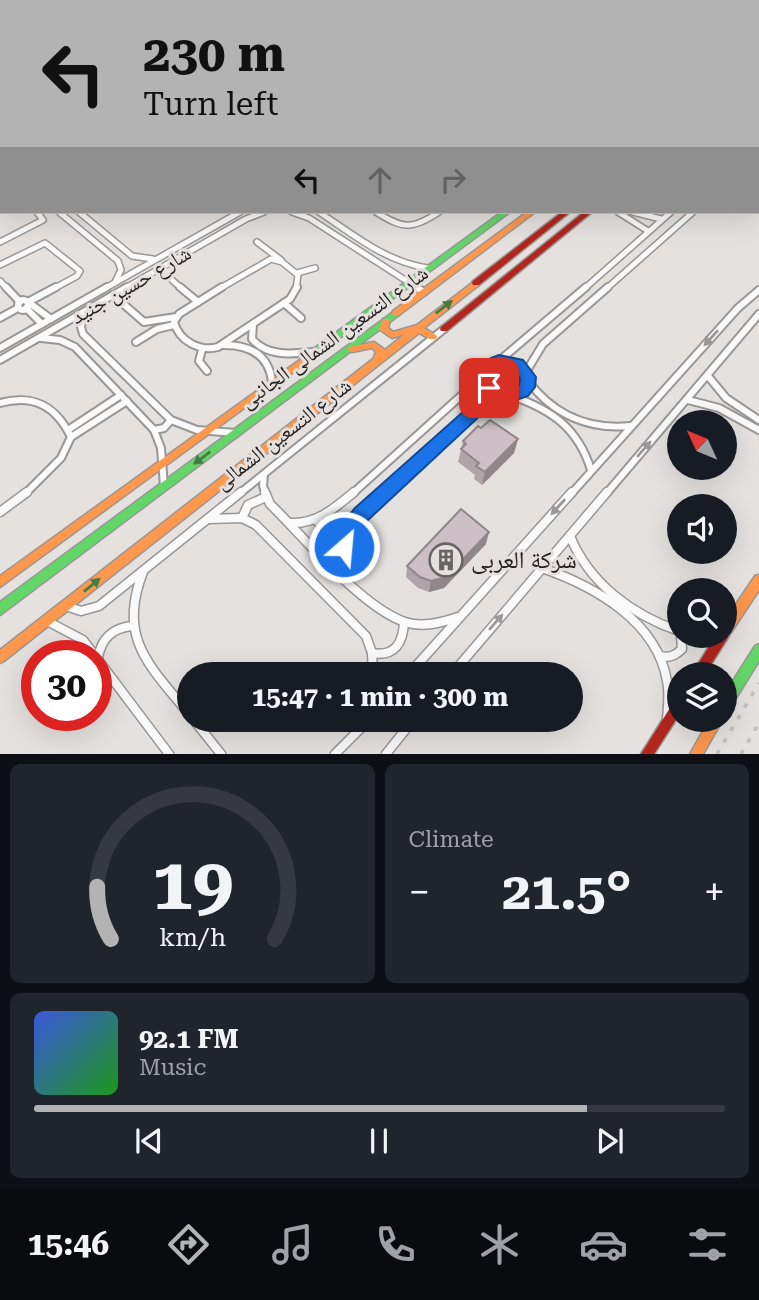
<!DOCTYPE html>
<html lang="en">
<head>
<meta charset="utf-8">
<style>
  :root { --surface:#171b24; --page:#20242c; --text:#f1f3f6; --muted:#9ea1a6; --line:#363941; --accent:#b3b3b4 }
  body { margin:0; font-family:"Roboto Serif","Noto Naskh Arabic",serif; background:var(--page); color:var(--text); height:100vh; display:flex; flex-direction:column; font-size:26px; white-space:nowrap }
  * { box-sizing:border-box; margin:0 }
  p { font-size:23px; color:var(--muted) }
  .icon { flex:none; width:38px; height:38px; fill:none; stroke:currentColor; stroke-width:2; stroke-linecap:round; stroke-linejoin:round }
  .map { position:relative; height:754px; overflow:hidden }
  .drawer { display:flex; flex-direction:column; gap:10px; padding:10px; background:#0d0f14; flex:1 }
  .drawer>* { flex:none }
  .top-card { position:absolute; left:0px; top:0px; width:760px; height:214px; box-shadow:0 7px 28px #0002; background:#b3b3b4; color:#111; overflow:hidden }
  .needle { width:46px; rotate:314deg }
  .controls { position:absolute; left:667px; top:410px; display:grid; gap:14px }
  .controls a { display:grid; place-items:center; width:70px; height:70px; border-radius:50%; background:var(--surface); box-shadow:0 7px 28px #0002; font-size:35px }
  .speed { position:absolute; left:21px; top:640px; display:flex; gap:14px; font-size:35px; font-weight:700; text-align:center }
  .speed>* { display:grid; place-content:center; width:91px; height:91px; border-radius:50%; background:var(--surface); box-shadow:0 7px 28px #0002; line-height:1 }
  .speed .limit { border:10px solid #d22; background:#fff; color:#111 }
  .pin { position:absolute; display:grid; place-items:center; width:60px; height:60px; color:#fff; margin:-30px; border-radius:14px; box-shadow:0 4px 10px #0006 }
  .me { position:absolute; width:77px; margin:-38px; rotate:27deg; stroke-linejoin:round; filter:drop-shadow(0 0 5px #0008) }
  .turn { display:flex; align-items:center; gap:24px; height:147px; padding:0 28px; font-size:32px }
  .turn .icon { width:91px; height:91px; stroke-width:2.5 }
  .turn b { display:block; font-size:49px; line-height:60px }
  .lanes { display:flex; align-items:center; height:66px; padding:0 28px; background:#0003; justify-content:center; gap:35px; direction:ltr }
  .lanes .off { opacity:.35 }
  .big { font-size:52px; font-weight:700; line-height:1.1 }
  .drawer .tile { flex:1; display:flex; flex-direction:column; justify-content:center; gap:10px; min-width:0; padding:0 24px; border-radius:10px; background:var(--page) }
  .drawer .dial { align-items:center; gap:0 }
  .dial svg { height:182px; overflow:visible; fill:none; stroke:var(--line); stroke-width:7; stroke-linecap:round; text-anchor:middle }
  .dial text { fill:var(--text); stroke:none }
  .song { display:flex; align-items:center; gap:21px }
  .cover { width:84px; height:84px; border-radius:10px; background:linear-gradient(135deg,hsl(230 70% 55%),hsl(120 70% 35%)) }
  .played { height:7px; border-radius:4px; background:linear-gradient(90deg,var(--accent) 80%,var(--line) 80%) }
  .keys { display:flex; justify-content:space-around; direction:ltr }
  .heat { display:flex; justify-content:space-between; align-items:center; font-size:38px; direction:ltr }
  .drawer .tiles { flex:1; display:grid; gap:10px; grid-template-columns:1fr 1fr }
  .tile:last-child { grid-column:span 2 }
  .trip { position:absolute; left:177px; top:662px; width:406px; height:70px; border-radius:35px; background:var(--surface); box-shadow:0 7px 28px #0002; font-weight:700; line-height:70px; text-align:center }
  .dock { display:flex; height:112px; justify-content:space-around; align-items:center; background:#090b0e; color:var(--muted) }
  .dock .icon { width:49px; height:49px }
  .dock .on { color:var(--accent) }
  .dock b { font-size:32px; color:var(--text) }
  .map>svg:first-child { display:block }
</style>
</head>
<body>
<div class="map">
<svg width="759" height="754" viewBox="0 0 759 754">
  <rect width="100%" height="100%" fill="#e4e1df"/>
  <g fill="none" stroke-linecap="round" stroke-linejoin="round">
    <defs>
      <g id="street-far3">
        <path d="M193 0 198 2"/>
        <path d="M333 0 337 2"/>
        <path d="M606 0 610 2"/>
        <path d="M728 0 732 2"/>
        <path d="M736 0 740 2"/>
        <path d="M30 2 36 0"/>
        <path d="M108 2 113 0"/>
        <path d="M176 2 180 0"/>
        <path d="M651 2 655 0"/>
      </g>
      <g id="street-far2">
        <path d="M0 146 2 148"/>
        <path d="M0 161 2 163"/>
        <path d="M59 212 118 261 121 270 115 282"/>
        <path d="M79 212 132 256 153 259"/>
        <path d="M292 212 309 218 419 289"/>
        <path d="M319 212C354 235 386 262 428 268"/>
        <path d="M376 212C403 229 412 230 439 212"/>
        <path d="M618 212 648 231"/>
        <path d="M633 212 661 219"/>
        <path d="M0 242 43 220 37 212"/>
        <path d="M257 242 281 260"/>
        <path d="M0 265 45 243 80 271 77 276 53 289"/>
        <path d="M297 273 315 268"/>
        <path d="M172 280 182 289"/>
        <path d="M0 281 7 289"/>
        <path d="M104 289 240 212"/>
        <path d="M124 289 246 219 264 212"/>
        <path d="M219 289 271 259 282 262 298 275 296 289"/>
        <path d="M584 289 671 212"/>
        <path d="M606 289 693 212"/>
      </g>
      <g id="street-far1">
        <path d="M6 287 20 302"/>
        <path d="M180 287 198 302"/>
        <path d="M222 287 179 314 174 322C179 341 200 352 218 347L290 299 297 287"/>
        <path d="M416 287 424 292"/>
        <path d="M113 295 144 322 176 317"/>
        <circle cx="23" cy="305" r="5"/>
        <path d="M28 302 56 287"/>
        <path d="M28 302 51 319"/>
        <path d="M284 303 301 318"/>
        <path d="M26 308 42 324"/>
        <path d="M84 312 81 327 83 334 171 420 197 430 236 433"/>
        <path d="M0 318 18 308"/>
        <path d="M253 324 252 339C268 357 291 354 313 352"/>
        <path d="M41 338 60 340 75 347 154 430 161 448 164 486"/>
        <path d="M136 342 157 329 174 325"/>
        <path d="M224 345C250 345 269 355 272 382"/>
        <path d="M0 348 107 287"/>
        <path d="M202 350 199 361 207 371"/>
        <path d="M0 360 127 287"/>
        <path d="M499 361 586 287"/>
        <path d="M499 361C514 361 524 366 528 381L523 391 502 394 486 385 484 371Z"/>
        <path d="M526 372 543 344 608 287"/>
        <path d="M708 376 726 398 759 420"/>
        <path d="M528 381C553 414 588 430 630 426"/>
        <path d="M512 396C552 410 578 428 591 470"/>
        <path d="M688 400 719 408 759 430"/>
        <path d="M0 403C34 394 56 406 71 437L61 458 25 494"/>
        <path d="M68 430 121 395"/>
        <path d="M154 430 164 428 171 420"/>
        <path d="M71 437 127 401"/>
        <path d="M264 475 263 486 266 494"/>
        <path d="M239 494 444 329"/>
        <path d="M352 494 483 376"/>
        <path d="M383 494 480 406 504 395"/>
        <path d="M571 494 738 308 759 290"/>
        <path d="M606 494 759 314"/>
      </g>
      <g id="street">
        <path d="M265 492 270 504C304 537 361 607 405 622 422 628 441 623 458 617"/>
        <path d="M0 512 27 492"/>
        <path d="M242 518 248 505 266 497"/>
        <path d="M209 519 242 518 256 525 366 636 372 653 373 674"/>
        <path d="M316 520 344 547"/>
        <path d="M291 523C317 524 335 508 354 492"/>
        <path d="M570 536C589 583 632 615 679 631"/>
        <path d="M542 568C594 586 657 621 667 681 670 693 668 706 667 719"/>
        <path d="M143 572C117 638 149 665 189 714"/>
        <path d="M348 577C337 539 359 516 385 492"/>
        <path d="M66 606 81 611 99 606 241 492"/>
        <path d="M47 621 83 640 169 754"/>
        <path d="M372 653C395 657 403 643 404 622"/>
        <path d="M660 656C669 658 675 656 682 649L681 635"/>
        <path d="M98 657C102 638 112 628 132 626"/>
        <path d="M409 674 572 492"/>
        <path d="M452 674 607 492"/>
        <path d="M193 719 221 754"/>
        <path d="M335 754 370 719"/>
        <path d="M386 754 414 719"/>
      </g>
      <g id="fast">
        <path d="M44 0H51L49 2H41Z"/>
        <path d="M64 0H70L68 2H61Z"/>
        <path d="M351 0H357L359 2H353Z"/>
        <path d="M424 0H430L428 2H422Z"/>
        <path d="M759 39V43L758 44V40Z"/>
        <path d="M759 75V79L758 80V76Z"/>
        <path d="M502 212H510L318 354H312L311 352 312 350Z"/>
        <path d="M396 310 400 313 399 315 0 615V602Z"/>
        <path d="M759 644V661L728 711 724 713V695L755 646Z"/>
      </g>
      <g id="slow">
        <path d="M370 0H376L378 2H372Z"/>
        <rect x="0" y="14" width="2" height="4"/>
        <rect x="0" y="21" width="2" height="4"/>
        <path d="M759 59V63L758 64V60Z"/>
        <path d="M527 212H535L399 315H393L392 313 393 311Z"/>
        <path d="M476 280 480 283 479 285 424 328 436 335 437 337 436 339H430L419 333 4 661 0 663V650L373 359 376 352 372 348 352 352 349 351 348 349 349 347 374 342 385 350 405 334 392 338 379 329 383 319H389L390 321 388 328 393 332 417 325Z"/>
        <path d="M315 349 319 352 318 354 0 587V576Z"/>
        <path d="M759 575V590L728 637 724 639 720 637 719 635H724V622L755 576Z"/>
        <path d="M710 719H723L703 754H690Z"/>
      </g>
      <g id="jam">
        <path d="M412 0H418L416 2H410Z"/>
        <path d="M759 27V31L758 30V28Z"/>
        <path d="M562 212H570L479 285H473L472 283 473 281Z"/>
        <path d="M584 212H592L447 331H441L440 329 441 327Z"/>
        <path d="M724 630 727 631 729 635 727 639 705 674H692L716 635H724Z"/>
        <path d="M679 698V715L654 754H641L675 700Z"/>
      </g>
    </defs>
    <use href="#street-far3" stroke="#999796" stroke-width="5"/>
    <use href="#street-far2" stroke="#999796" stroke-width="8"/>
    <use href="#street-far1" stroke="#999796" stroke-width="10"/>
    <use href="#street" stroke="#999796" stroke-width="11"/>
    <use href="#fast" stroke="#999796" stroke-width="3"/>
    <use href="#slow" stroke="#999796" stroke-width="3"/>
    <use href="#jam" stroke="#999796" stroke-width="3"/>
    <use href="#street-far3" stroke="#fbfafa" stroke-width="3.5"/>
    <use href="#street-far2" stroke="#fbfafa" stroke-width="5"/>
    <use href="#street-far1" stroke="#fbfafa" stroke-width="6"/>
    <use href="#street" stroke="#fbfafa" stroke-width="8"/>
    <use href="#fast" fill="#63d668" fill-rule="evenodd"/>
    <use href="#slow" fill="#ff974d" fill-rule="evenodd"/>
    <use href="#jam" fill="#b3261e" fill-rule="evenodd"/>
    <g stroke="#c0c0c0" stroke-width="3.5" stroke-dasharray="4.5 9" stroke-linecap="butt">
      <path d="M717 754 759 683"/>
      <path d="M741 754 759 723"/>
    </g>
  </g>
  <g fill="#b0a4a9">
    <path d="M481 428 518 439 514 453 482 485 474 479 475 475 458 462 463 441Z"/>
    <path d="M486 544 444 588 429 592 418 588 406 577 407 566Z"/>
  </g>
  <g fill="#90868a">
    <path d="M518 439 514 453 482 485 485 472Z"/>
    <path d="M489 532 486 544 444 588 429 592 431 581Z"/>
  </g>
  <g fill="#cdbfc5" stroke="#90868a" stroke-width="2">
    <path d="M490 420 518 439 485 472 476 466 479 463 461 449 466 444 463 441 478 426 481 428Z"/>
    <path d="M461 509 489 532 446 577 431 581 420 577 407 566Z"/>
  </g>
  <defs><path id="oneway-solid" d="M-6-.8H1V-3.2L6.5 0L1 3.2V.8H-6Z" transform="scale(1.75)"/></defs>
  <g fill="#447c44">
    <use href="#oneway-solid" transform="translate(444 307) rotate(-38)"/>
    <use href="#oneway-solid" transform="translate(202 458) rotate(143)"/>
    <use href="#oneway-solid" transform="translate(92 585) rotate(-39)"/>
  </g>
  <g fill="#9a9998">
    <use href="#oneway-solid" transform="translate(711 338) rotate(132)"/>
    <use href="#oneway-solid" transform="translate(644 449) rotate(-49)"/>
    <use href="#oneway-solid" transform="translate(558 507) rotate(132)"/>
    <use href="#oneway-solid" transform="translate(496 622) rotate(-49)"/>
  </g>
  <path fill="#1a73e8" stroke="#114b97" stroke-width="2" d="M499 355 523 360 536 377 535 387 528 396 485 411 368 520 360 531 351 553 344 556 337 553 334 547 345 520 355 508 474 402 519 385 520 378 512 369 501 367 492 373 497 388 494 393H483C470 375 479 361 499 355Z"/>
  <defs>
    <symbol id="building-ring" viewBox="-11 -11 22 22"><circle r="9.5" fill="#e5e0de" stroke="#676564" stroke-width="1.5"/><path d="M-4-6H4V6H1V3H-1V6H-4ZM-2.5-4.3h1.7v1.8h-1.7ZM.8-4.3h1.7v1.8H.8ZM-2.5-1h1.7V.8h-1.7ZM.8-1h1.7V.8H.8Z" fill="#676564"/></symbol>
  </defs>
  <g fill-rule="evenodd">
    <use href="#building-ring" x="427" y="541" width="38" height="38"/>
  </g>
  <g text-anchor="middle" stroke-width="6" stroke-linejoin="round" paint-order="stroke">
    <g font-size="21" fill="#242221" stroke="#e5e0de">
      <text transform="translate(131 285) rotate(-30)" y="7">شارع حسين جنيد</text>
      <text transform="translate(334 337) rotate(-36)" y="7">شارع التسعين الشمالى الجانبى</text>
      <text transform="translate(283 434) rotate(-38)" y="7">شارع التسعين الشمالى</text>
    </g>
    <g font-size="24" fill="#242221" stroke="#e5e0de" text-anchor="start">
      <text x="471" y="568">شركة العربى</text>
    </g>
  </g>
</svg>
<div class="controls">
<a><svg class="needle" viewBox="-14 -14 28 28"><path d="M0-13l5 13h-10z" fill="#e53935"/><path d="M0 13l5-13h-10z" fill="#9ea1a6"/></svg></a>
<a><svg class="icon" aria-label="sound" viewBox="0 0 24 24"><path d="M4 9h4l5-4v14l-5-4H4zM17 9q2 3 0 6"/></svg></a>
<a><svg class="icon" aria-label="search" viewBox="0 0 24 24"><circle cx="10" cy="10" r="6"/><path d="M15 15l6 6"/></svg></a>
<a><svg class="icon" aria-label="layers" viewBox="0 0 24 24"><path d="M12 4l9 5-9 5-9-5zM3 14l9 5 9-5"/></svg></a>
</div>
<div class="speed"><div class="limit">30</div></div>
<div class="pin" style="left:489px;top:388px;background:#d93025"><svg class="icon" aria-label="arrive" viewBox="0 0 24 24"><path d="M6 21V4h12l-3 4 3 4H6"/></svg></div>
<svg class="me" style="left:344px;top:547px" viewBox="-20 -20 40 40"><circle r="17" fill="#1a73e8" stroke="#fff" stroke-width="3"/><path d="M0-11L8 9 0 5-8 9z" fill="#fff"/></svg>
<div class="trip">15:47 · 1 min · 300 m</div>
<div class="top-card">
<div class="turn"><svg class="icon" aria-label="left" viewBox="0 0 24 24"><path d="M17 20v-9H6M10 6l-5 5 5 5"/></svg><div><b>230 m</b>Turn left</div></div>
<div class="lanes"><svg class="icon" aria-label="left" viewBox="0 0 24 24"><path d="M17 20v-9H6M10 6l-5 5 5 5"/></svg><svg class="icon off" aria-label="ahead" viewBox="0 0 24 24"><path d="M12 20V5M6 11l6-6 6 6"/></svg><svg class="icon off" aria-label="right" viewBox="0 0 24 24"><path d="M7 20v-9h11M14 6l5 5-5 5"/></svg></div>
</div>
</div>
<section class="drawer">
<div class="tiles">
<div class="tile dial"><svg viewBox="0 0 100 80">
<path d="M14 69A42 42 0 1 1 86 69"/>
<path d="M14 69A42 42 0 0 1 8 46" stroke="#b3b3b4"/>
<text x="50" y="56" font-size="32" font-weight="700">19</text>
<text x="50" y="72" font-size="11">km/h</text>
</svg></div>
<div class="tile"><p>Climate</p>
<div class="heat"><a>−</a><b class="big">21.5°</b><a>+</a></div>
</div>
<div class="tile">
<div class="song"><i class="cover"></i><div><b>92.1 FM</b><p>Music</p></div></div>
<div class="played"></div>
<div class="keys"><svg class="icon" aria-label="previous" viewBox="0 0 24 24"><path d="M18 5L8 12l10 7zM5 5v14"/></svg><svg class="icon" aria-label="pause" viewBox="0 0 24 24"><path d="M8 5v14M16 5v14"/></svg><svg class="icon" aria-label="next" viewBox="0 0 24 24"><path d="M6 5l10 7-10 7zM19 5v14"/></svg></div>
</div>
</div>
</section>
<nav class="dock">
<b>15:46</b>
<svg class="icon on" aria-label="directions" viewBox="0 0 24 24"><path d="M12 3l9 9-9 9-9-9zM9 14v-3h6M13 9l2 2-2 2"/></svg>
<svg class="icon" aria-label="music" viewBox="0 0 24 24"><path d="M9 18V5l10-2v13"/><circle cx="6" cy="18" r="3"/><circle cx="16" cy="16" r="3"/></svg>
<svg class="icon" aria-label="phone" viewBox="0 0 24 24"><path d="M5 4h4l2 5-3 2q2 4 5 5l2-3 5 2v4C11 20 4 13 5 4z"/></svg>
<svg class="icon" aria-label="climate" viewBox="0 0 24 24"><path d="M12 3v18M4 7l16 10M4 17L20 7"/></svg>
<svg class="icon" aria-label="car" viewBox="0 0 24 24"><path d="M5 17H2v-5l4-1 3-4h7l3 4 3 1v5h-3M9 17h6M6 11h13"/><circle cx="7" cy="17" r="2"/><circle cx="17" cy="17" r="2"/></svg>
<svg class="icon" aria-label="filters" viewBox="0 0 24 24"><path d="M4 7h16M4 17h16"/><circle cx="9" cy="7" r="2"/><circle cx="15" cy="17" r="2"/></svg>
</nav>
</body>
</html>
